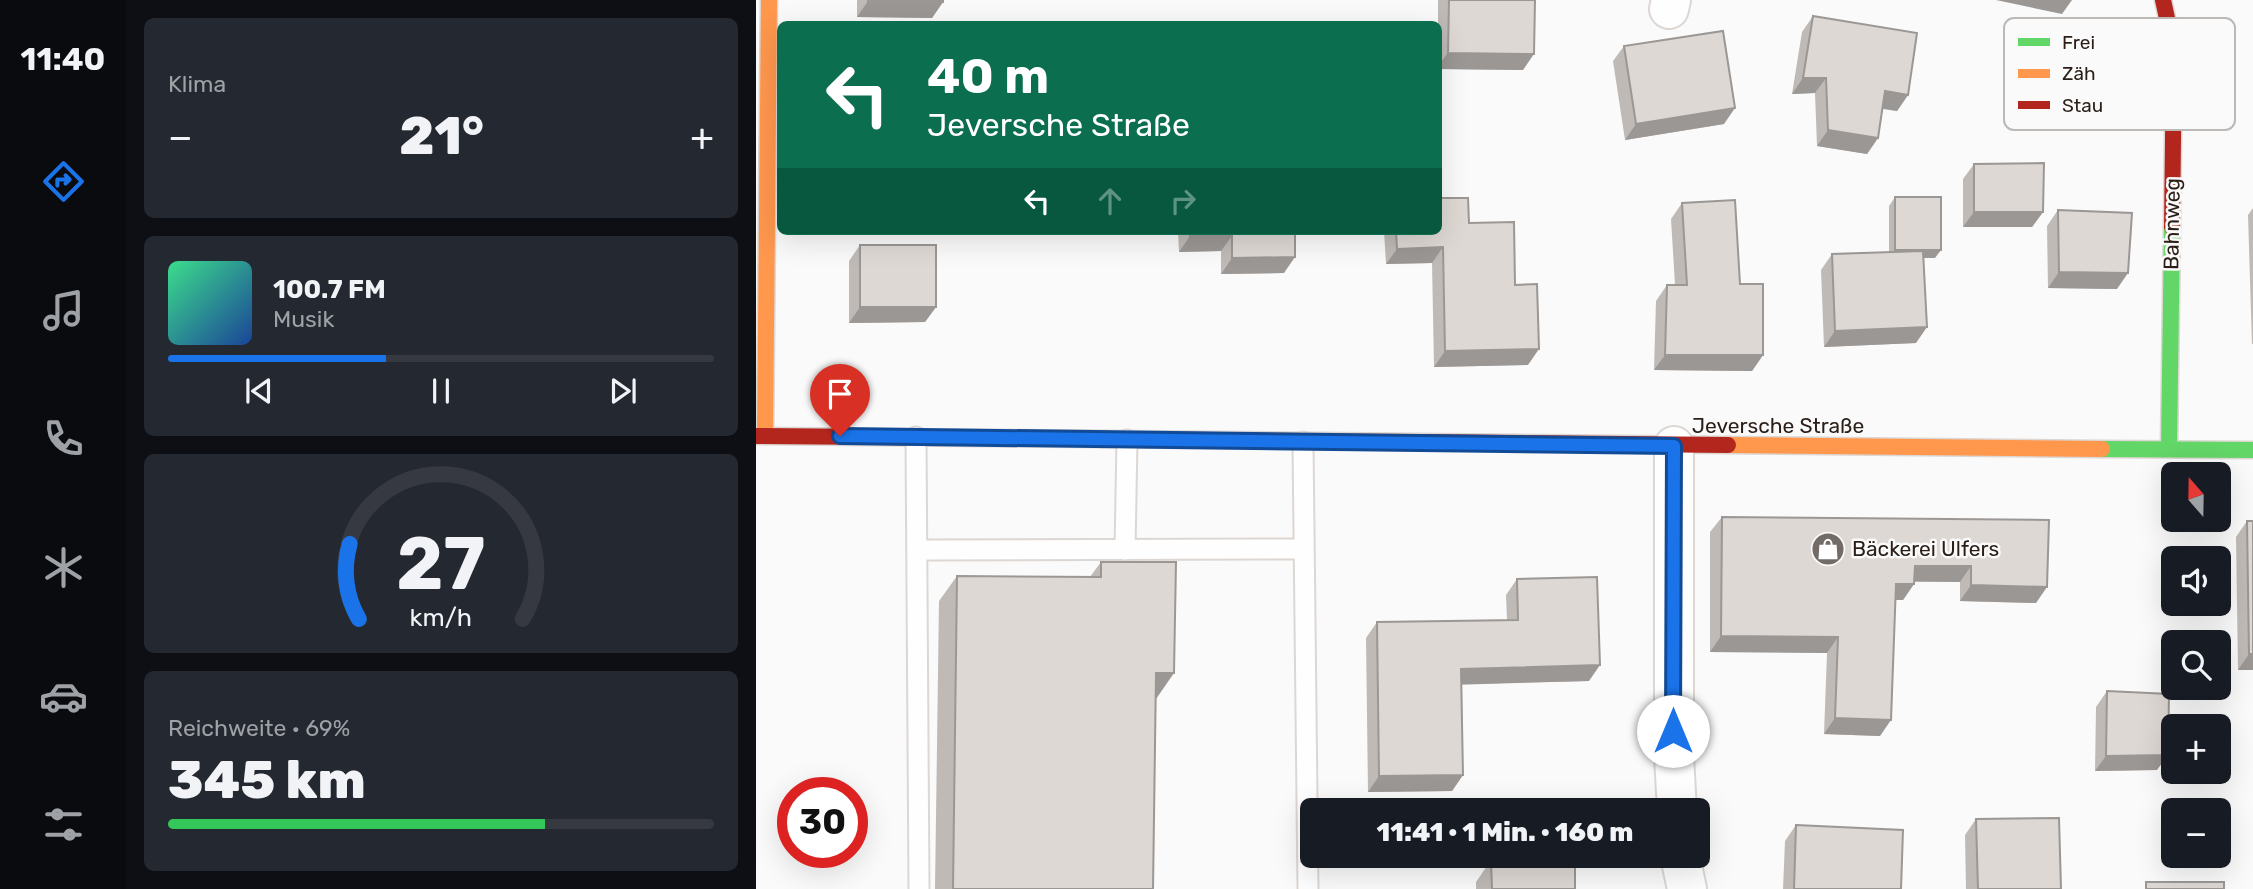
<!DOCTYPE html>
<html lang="de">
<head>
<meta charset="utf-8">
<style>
  :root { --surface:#171b24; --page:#242831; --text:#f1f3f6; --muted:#9ea1a6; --line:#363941; --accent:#1a73e8 }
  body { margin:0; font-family:Rubik,sans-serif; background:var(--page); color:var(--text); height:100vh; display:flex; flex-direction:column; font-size:26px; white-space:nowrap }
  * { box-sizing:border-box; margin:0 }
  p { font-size:23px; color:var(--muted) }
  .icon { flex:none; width:38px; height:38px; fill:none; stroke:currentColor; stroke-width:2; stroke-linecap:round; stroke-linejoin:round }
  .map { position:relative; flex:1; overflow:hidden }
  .details { display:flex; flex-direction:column; gap:18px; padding:18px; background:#0d0f14; width:630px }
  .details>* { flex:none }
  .banner { position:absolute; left:21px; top:21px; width:665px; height:214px; border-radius:10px; box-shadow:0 7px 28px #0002; background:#0b6e4f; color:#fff; overflow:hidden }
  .needle { width:46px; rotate:340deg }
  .tools { position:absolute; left:1405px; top:462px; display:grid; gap:14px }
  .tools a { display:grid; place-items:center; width:70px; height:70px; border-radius:10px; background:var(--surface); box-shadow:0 7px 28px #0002; font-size:35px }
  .speed { position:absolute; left:21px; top:777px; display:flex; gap:14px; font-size:35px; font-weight:700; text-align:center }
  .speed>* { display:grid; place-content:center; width:91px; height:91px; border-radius:50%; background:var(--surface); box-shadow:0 7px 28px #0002; line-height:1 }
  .speed .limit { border:10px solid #d22; background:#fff; color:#111 }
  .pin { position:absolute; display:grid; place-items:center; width:60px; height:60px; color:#fff; margin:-72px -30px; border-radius:50% 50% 50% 0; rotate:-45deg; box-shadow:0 0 7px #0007 }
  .pin .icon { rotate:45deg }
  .me { position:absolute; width:77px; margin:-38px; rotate:0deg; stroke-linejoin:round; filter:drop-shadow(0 0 5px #0008) }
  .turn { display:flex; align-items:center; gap:24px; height:147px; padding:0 35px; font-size:32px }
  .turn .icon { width:91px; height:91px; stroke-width:2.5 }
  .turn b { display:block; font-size:49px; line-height:60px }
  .lanes { display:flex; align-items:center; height:66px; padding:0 35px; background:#0003; justify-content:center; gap:35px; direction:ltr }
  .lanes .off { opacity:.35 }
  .big { font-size:52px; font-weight:800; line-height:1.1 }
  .details .card { flex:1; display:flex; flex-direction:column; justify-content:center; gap:10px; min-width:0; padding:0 24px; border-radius:10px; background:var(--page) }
  .details .dial { align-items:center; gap:0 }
  .dial svg { height:182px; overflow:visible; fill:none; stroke:var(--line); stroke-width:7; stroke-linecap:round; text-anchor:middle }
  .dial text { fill:var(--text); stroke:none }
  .song { display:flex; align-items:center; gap:21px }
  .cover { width:84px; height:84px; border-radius:10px; background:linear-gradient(135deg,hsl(150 70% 55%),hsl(220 70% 35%)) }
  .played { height:7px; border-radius:4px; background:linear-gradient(90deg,var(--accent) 40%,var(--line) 40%) }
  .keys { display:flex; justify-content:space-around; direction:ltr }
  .heat { display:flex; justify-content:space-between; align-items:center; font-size:38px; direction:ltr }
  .charge { height:10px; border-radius:5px; background:linear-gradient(90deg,#34c759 69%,var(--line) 0) }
  .trip { position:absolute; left:544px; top:798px; width:410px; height:70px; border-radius:10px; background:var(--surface); box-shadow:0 7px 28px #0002; font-weight:800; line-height:70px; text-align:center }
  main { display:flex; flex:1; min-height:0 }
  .tabs { display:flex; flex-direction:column; width:126px; justify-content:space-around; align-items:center; background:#090b0e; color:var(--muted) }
  .tabs .icon { width:49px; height:49px }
  .tabs .on { color:var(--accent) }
  .tabs b { font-size:32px; color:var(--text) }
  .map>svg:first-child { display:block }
</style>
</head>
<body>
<main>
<nav class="tabs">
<b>11:40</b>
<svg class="icon on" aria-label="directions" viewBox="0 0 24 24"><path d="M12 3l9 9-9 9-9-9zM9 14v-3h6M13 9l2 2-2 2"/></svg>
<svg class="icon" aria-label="music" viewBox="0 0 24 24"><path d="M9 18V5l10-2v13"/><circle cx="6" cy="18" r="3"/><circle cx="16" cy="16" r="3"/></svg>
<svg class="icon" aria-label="phone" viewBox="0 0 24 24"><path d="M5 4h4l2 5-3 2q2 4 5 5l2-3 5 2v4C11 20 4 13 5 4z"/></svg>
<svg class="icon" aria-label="climate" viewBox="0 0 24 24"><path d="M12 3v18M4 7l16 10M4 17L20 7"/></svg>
<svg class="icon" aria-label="car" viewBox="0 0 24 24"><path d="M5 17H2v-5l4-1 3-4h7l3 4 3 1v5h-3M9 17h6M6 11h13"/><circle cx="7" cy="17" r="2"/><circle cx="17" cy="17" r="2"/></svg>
<svg class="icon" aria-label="filters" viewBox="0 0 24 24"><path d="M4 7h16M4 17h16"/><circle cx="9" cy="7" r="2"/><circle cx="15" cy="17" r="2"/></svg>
</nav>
<section class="details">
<div class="card"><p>Klima</p>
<div class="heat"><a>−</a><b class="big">21°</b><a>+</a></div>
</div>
<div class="card">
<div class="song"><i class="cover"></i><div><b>100.7 FM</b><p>Musik</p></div></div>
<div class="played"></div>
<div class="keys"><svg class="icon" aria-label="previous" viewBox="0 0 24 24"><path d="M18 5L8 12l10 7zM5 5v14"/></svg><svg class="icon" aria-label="pause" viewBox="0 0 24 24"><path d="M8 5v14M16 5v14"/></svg><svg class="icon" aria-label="next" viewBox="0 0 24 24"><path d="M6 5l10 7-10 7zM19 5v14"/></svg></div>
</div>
<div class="card dial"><svg viewBox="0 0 100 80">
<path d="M14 69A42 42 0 1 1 86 69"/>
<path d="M14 69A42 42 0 0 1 10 36" stroke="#1a73e8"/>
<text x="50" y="56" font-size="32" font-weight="700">27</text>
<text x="50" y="72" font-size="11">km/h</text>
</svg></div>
<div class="card"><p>Reichweite · 69%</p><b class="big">345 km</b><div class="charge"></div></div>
</section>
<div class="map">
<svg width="1497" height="889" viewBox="0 0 1497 889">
  <rect width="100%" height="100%" fill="#fafafa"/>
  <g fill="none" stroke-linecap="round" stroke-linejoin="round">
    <defs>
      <g id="lane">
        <path d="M160 437 163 889"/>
        <path d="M547 442 552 889"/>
        <path d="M161 550 547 549"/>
        <path d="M369 550 371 440"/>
      </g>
      <g id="street">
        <path d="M913 9 915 0"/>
        <path d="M918 446V757L921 810"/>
        <path d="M924 856 931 889"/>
      </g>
      <g id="fast">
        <path d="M1346 449 1497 450"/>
        <path d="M1413 449 1416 227"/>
      </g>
      <g id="slow">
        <path d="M9 436 13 0"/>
        <path d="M348 439 663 442"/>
        <path d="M972 445 1346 449"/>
      </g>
      <g id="jam">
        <path d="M1407 0 1418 50 1416 227"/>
        <path d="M0 436 348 439"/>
        <path d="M663 442 972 445"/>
      </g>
    </defs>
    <use href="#lane" stroke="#ddd7d3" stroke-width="23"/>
    <use href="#street" stroke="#ddd7d3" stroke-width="42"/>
    <use href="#fast" stroke="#ddd7d3" stroke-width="19"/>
    <use href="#slow" stroke="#ddd7d3" stroke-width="19"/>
    <use href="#jam" stroke="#ddd7d3" stroke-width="19"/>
    <use href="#lane" stroke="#fefefe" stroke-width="19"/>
    <use href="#street" stroke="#fefefe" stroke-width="38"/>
    <use href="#fast" stroke="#63d668" stroke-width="16"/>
    <use href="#slow" stroke="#ff974d" stroke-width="16"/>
    <use href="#jam" stroke="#b3261e" stroke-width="16"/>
  </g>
  <g fill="#bfbab6">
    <path d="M101 0H187V2L176 18 101 17Z"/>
    <path d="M682 0H779L767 70 682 69Z"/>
    <path d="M1057 16 1152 95 1141 111 1126 109 1122 138 1111 154 1061 146 1059 93 1036 94 1046 32Z"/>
    <path d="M868 46 968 124 869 140 857 61Z"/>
    <path d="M1497 77V344H1496L1492 215 1497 208Z"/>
    <path d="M1218 164 1287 212 1276 227H1207V179Z"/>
    <path d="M1139 197 1179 258H1168L1160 343 1068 347 1065 270 1076 254 1133 252V206Z"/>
    <path d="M926 203 984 284 1007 355 996 371 898 370 900 301 911 285H919L915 219Z"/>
    <path d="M1302 210 1361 289 1292 288 1291 226Z"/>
    <path d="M713 223 759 285 772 365 678 367 676 263 630 264 628 231H682Z"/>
    <path d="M422 231H539L528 273 465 274V251L423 252Z"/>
    <path d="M104 245 180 307 169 322 93 323V261Z"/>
    <path d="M966 517 1293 520 1280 603 1204 601V582H1158V584L1147 600H1139L1124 736 1068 734 1071 653 954 652V532Z"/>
    <path d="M1491 521H1497V670H1482L1480 537Z"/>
    <path d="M345 562 400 699 397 889H179L183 601 201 576 334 577Z"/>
    <path d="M761 579 833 681 706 684 707 775 696 791 612 792 610 638 621 622 751 620 750 595Z"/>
    <path d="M1351 691 1401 770 1339 771 1340 707Z"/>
    <path d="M1220 819 1305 889H1210L1209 835Z"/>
    <path d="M1040 825 1145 889H1027L1029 841Z"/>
    <path d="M735 860 819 889H720V882Z"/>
  </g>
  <g fill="#9b9794">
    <path d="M1240 0H1316L1306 14Z"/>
    <path d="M112 1 187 2 176 18 101 17Z"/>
    <path d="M692 53 778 54 767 70 682 69V66Z"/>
    <path d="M1047 78H1070L1059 93 1036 94Z"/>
    <path d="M1129 91 1152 95 1141 111 1118 107Z"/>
    <path d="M979 108 968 124 869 140 880 124Z"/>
    <path d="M1072 130 1122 138 1111 154 1061 146Z"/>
    <path d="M1218 212H1287L1276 227H1207Z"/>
    <path d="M434 236H476L465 251 423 252Z"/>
    <path d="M687 247 676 263 630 264 641 249Z"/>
    <path d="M1139 250H1185L1179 258H1133Z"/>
    <path d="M539 257 528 273 465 274 476 258Z"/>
    <path d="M1303 272 1372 273 1361 289 1292 288Z"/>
    <path d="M104 307H180L169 322 93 323Z"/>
    <path d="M1171 327 1160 343 1068 347 1079 331Z"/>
    <path d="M783 349 772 365 678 367 689 351Z"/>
    <path d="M909 355H1007L996 371 898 370Z"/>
    <path d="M1159 566H1215L1204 582 1148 581Z"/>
    <path d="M1140 584H1158L1147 600H1129Z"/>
    <path d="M1215 585 1291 587 1280 603 1204 601Z"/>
    <path d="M965 636 1082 637 1071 653 954 652Z"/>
    <path d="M1493 654H1497V670H1482Z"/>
    <path d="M844 665 833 681 694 685 705 669Z"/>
    <path d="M400 673H418L400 699H382Z"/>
    <path d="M1079 718 1135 720 1124 736 1068 734Z"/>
    <path d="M1412 755 1401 770 1339 771 1350 756Z"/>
    <path d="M707 775 696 791 612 792 623 776Z"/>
  </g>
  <g fill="#ded8d4" stroke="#9b9794" stroke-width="2">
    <path d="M112 0H187V2L112 1Z"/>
    <path d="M693 0H779L778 54 692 53Z"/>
    <path d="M1057 16 1161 33 1152 95 1129 91 1122 138 1072 130 1070 78H1047Z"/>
    <path d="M967 31 979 108 880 124 868 46Z"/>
    <path d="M1288 163 1287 212H1218V164Z"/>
    <rect x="1139" y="197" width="46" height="53"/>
    <path d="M682 198H712L713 223 758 222 759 285 781 284 783 349 689 351 687 247 641 249 640 231H682Z"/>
    <path d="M979 200 984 284H1007V355H909L911 285H931L926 203Z"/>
    <path d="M1302 210 1376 213 1372 273 1303 272Z"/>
    <path d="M434 231H539V257L476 258V236H434Z"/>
    <rect x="104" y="245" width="76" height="62"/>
    <path d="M1167 251 1171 327 1079 331 1076 254Z"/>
    <path d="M966 517 1293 520 1291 587 1215 585V566H1159L1158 584H1140L1135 720 1079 718 1082 637 965 636Z"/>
    <path d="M1491 521H1497V654H1493Z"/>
    <path d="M345 562H420L418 673H400L397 889H197L201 576 345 577Z"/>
    <path d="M841 577 844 665 705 669 707 775 623 776 621 622 762 620 761 579Z"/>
    <path d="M1351 691 1413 694 1412 755 1350 756Z"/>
    <path d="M1303 818 1305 889H1222L1220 819Z"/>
    <path d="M1040 825 1147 830 1145 889H1038Z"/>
    <path d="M819 859V889H736L735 860Z"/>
    <rect x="1390" y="882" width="78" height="7"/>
  </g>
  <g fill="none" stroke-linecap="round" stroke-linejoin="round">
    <defs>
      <path id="route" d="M84 436 918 446 917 731"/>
    </defs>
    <use href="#route" stroke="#114b97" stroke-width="18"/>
    <use href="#route" stroke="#1a73e8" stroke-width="12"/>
  </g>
  <defs>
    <symbol id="shop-disc" viewBox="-11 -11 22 22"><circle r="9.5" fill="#736b66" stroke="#fafafa"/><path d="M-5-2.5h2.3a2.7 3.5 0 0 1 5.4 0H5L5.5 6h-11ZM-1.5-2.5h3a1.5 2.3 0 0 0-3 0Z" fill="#fff"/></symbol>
  </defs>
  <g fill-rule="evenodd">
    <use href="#shop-disc" x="1053" y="530" width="38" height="38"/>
  </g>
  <g text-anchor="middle" stroke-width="5" stroke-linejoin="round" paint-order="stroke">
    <g font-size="21" fill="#2a1e17" stroke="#fafafa">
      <text transform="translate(1416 224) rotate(-89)" y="7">Bahnweg</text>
      <text x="1022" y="433">Jeversche Straße</text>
    </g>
    <g font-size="21" fill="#2a1e17" stroke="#fafafa" text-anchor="start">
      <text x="1096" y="556">Bäckerei Ulfers</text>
    </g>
  </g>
  <rect x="1248" y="18" width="231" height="112" rx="10" fill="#fafafa" stroke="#bcb8b6" stroke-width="2"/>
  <rect x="1262" y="38" width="32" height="8" fill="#63d668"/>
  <rect x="1262" y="69" width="32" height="9" fill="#ff974d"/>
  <rect x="1262" y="101" width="32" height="8" fill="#b3261e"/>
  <g font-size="19" fill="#2a1e17">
    <text x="1306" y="49">Frei</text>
    <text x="1306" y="80">Zäh</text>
    <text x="1306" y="112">Stau</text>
  </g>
</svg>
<div class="tools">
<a><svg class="needle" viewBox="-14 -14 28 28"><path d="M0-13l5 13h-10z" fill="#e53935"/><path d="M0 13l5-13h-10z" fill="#9ea1a6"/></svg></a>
<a><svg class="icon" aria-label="sound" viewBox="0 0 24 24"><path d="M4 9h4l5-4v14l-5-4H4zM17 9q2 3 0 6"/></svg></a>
<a><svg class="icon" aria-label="search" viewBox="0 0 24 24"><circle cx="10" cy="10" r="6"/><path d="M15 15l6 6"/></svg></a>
<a>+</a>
<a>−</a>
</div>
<div class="speed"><div class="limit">30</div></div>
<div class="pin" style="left:84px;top:436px;background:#d93025"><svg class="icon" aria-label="arrive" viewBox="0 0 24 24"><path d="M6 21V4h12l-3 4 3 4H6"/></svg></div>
<svg class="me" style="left:917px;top:731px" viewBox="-20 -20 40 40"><circle r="19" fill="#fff"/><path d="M0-13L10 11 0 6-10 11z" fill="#1a73e8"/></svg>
<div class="trip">11:41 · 1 Min. · 160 m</div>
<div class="banner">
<div class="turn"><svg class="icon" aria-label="left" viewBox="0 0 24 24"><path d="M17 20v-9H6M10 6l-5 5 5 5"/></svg><div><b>40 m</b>Jeversche Straße</div></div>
<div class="lanes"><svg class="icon" aria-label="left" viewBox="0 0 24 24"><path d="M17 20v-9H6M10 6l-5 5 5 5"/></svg><svg class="icon off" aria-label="ahead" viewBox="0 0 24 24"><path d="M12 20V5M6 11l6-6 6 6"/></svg><svg class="icon off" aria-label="right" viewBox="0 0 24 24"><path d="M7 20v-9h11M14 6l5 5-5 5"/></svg></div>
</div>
</div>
</main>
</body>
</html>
